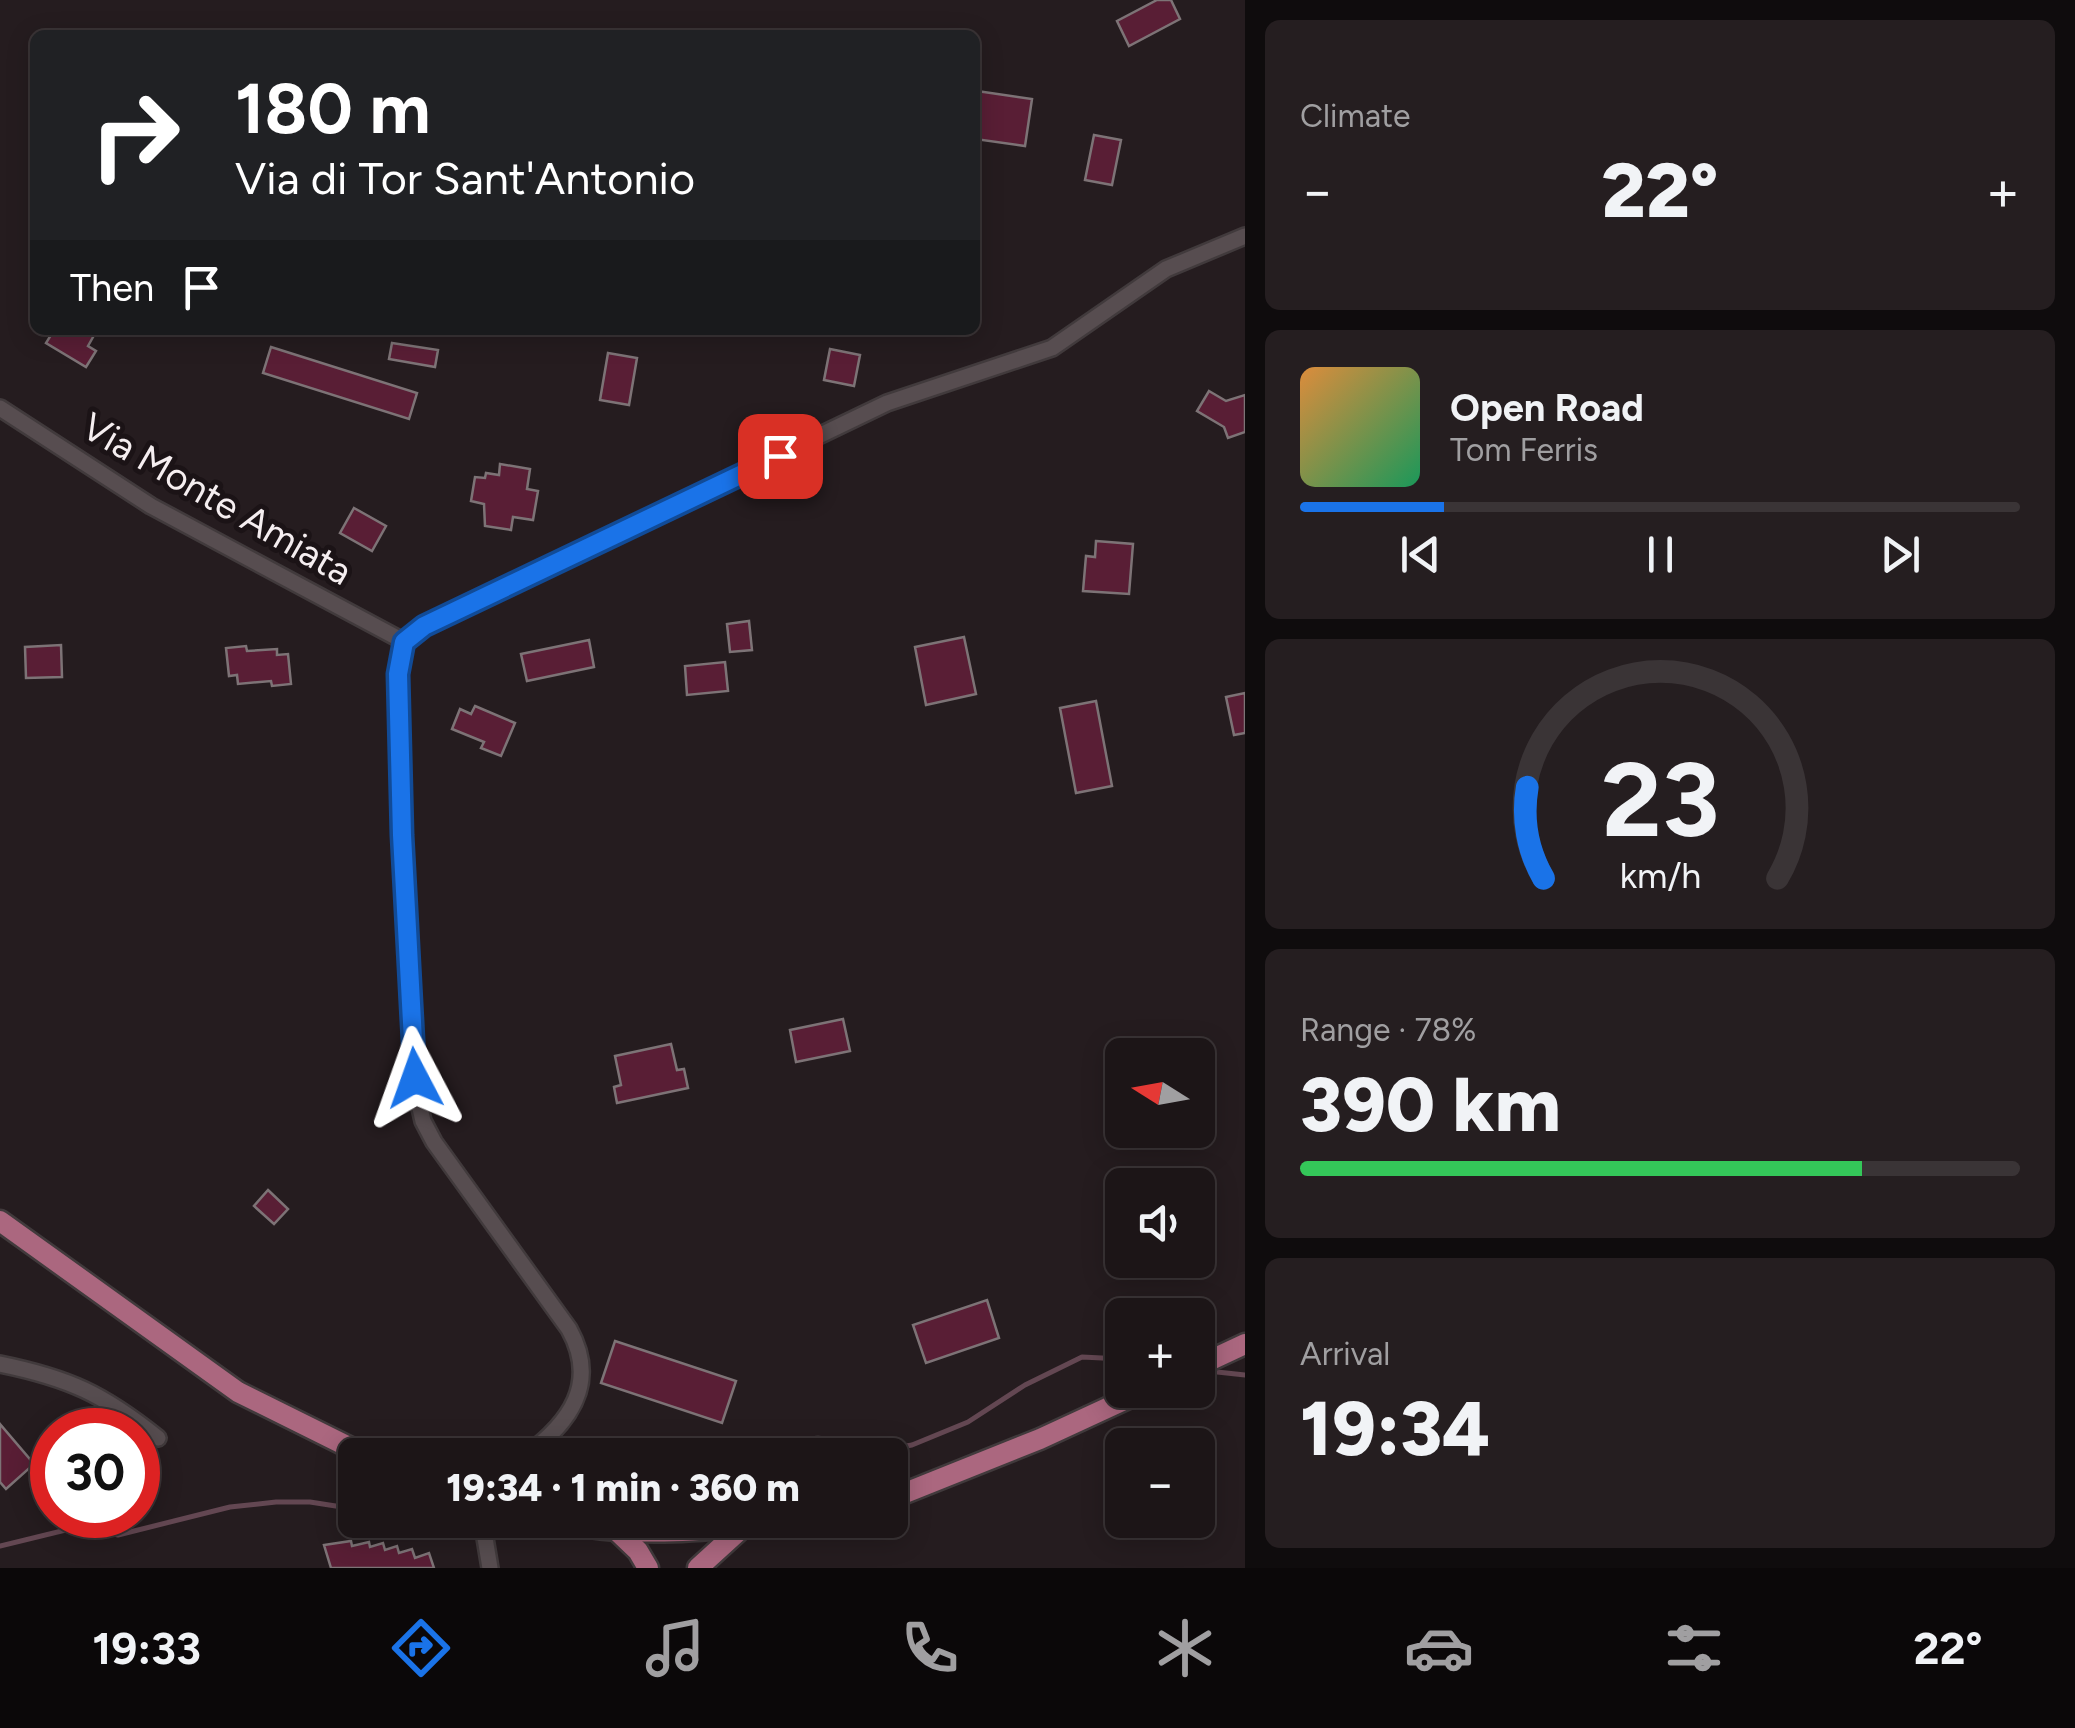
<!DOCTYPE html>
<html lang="en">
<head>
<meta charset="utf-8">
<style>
  :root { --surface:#1c1517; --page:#251e20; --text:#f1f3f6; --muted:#a09fa1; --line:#3a3436; --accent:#1a73e8 }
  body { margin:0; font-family:Figtree,sans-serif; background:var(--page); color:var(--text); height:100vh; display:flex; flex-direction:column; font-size:38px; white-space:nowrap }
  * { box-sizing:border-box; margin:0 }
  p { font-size:32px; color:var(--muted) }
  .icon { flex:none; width:55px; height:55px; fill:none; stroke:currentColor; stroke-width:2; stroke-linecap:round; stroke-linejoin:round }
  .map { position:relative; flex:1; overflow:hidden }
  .panel { display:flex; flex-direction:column; gap:20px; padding:20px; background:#0f0c0d; width:830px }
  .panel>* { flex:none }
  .banner { position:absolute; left:30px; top:30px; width:950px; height:305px; border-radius:15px; box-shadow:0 5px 25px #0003,0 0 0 2px var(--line); background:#202124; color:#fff; overflow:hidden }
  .needle { width:65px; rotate:281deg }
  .tools { position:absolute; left:1105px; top:1038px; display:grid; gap:20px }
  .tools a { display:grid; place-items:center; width:110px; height:110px; border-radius:15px; background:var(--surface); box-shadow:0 5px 25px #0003,0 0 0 2px var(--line); font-size:50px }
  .speed { position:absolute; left:30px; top:1408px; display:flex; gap:20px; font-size:50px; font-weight:700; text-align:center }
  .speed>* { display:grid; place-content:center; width:130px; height:130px; border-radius:50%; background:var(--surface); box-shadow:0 5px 25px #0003,0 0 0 2px var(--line); line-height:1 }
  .speed .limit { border:15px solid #d22; background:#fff; color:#111 }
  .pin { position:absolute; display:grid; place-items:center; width:85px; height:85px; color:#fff; margin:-42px; border-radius:20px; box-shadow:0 5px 15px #0006 }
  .me { position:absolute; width:110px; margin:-55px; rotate:356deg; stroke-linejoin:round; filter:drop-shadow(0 0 8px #0008) }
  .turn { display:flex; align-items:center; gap:35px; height:210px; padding:0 40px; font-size:45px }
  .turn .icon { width:130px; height:130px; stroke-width:2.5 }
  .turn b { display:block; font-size:70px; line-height:85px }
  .then { display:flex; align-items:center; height:95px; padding:0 40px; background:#0003; gap:20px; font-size:38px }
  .big { font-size:75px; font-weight:800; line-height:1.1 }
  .panel .tile { flex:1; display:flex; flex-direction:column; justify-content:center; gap:15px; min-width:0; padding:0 35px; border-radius:15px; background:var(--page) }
  .panel .dial { align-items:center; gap:0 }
  .dial svg { height:260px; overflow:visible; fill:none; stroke:var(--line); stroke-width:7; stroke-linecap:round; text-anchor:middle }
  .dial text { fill:var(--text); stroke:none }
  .song { display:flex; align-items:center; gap:30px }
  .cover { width:120px; height:120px; border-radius:15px; background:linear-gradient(135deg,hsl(30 70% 55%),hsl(150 70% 35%)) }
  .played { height:10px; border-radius:5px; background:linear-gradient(90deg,var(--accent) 20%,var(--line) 20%) }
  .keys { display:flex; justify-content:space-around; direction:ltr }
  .heat { display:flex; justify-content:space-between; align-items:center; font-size:55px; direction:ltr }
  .charge { height:15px; border-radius:8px; background:linear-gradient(90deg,#34c759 78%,var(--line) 0) }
  .trip { position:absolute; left:338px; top:1438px; width:570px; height:100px; border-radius:15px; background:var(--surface); box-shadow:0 5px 25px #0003,0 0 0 2px var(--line); font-weight:800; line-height:100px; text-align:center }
  .menu { display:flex; height:160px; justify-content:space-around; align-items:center; background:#0b0809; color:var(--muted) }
  .menu .icon { width:70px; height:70px }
  .menu .active { color:var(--accent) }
  .menu b { font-size:45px; color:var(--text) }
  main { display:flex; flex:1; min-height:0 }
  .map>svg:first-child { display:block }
</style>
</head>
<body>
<main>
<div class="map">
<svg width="1245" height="1568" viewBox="0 0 1245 1568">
  <rect width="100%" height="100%" fill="#251c1f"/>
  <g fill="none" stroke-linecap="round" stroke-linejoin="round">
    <g stroke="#634752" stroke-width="5">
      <path d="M1208 1371 1245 1375"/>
      <path d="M865 1453 912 1445 968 1422 1025 1385 1082 1357 1122 1359"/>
      <path d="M395 1520 431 1530"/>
      <path d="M0 1546 82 1526 118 1535 230 1507 276 1502H310L355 1509"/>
    </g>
  </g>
  <g fill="#591e35" stroke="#7d7376" stroke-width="2.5">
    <path d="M1157 0H1171L1180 19 1129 46 1117 21Z"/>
    <path d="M977 91 1032 99 1025 146 975 139Z"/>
    <path d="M1094 135 1121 140 1112 185 1085 180Z"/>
    <path d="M54 330H97L88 346 96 351 86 367 46 343Z"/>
    <path d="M392 343 438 350 435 367 389 359Z"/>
    <path d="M271 347 417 393 409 419 263 373Z"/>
    <path d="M830 349 860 355 854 386 824 380Z"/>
    <path d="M608 353 637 358 629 405 600 400Z"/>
    <path d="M1209 391 1226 401 1245 395V432L1228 438 1224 427 1197 411Z"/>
    <path d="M500 464 530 469 527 489 538 491 533 520 513 517 511 530 485 526 484 504 471 501 475 477 485 478 486 473 499 475Z"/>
    <path d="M354 508 386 526 372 551 340 533Z"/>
    <path d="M1096 541 1133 544 1129 594 1083 591 1086 556 1095 557Z"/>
    <path d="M749 621 752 650 730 652 727 624Z"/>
    <path d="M964 637 976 694 926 705 915 647Z"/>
    <path d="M589 640 594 667 527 681 521 654Z"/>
    <path d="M61 645 62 677 26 678 25 647Z"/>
    <path d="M246 646 247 651 277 649V655L288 654 291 684 272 686 271 681 238 684 237 675 229 676 226 648Z"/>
    <path d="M725 662 728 691 687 695 685 666Z"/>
    <path d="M1245 693V733L1234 735 1226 697Z"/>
    <path d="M1096 701 1112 786 1076 793 1060 708Z"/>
    <path d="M475 706 515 723 501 756 481 748 484 742 452 729 460 709 471 714Z"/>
    <path d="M843 1019 850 1051 796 1062 790 1030Z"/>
    <path d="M671 1044 677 1070 684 1069 688 1088 617 1103 614 1087 621 1085 615 1056Z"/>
    <path d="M268 1190 288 1209 274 1224 254 1206Z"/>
    <path d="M987 1300 999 1338 926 1363 913 1325Z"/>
    <path d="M615 1341 736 1381 722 1423 601 1383Z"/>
    <path d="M0 1424 34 1464 6 1489 0 1482Z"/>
    <path d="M351 1541 352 1546 369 1542 370 1547 383 1543 385 1550 397 1546 399 1553 412 1549 415 1558 429 1553 434 1568H331L324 1545Z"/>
  </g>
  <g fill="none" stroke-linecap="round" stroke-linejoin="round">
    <defs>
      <g id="minor">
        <path d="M0 408 151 506 405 642"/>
        <path d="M0 1364C69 1378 103 1394 158 1438"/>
        <path d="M526 1455C570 1423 599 1383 569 1329L434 1142 423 1121 416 1091 409 1002 398 686 405 642 424 626 887 403 1052 348 1166 269 1245 236"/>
        <path d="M756 1455 818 1448"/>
        <path d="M482 1520 490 1568"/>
      </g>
      <g id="major">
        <path d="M0 1221 238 1392 365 1455"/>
        <path d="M1198 1366 1245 1344"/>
        <path d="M818 1448 829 1455"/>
        <path d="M890 1499 1040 1439 1146 1390"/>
        <path d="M554 1520C630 1540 716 1530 794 1520"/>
        <path d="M617 1531 638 1551 648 1568"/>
        <path d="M698 1568 744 1526"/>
      </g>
    </defs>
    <use href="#minor" stroke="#413a3c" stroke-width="20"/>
    <use href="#major" stroke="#413a3c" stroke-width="25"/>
    <use href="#minor" stroke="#574d50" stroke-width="15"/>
    <use href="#major" stroke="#ab677f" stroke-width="20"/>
  </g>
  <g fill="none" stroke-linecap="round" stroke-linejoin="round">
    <defs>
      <path id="route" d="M415 1078 402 835 398 674 404 642 424 626 780 456"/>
    </defs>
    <use href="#route" stroke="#114b97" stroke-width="25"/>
    <use href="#route" stroke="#1a73e8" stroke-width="18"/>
  </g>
  <g text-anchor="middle" stroke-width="10" stroke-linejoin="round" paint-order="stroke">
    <g font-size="38" fill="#f5eef0" stroke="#1b1316">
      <text transform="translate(217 499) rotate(30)" y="13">Via Monte Amiata</text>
    </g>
  </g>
</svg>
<div class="tools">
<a><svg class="needle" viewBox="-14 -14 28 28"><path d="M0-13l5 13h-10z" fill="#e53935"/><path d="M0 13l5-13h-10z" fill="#a09fa1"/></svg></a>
<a><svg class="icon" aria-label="sound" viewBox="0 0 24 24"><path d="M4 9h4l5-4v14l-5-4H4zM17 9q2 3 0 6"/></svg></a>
<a>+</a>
<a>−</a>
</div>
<div class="speed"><div class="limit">30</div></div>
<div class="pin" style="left:780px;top:456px;background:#d93025"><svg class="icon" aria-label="arrive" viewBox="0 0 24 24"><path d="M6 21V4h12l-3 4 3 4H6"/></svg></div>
<svg class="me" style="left:415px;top:1078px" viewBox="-20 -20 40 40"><path d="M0-17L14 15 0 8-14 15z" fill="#1a73e8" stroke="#fff" stroke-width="4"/></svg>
<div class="trip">19:34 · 1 min · 360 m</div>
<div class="banner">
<div class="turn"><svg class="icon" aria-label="right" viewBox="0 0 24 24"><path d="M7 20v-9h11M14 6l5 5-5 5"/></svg><div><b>180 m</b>Via di Tor Sant'Antonio</div></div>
<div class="then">Then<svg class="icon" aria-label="arrive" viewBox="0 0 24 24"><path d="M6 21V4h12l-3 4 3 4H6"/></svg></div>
</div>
</div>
<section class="panel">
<div class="tile"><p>Climate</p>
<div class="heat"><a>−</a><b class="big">22°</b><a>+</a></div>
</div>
<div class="tile">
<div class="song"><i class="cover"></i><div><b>Open Road</b><p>Tom Ferris</p></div></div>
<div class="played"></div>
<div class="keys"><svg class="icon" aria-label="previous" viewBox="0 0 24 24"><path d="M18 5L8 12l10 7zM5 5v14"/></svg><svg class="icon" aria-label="pause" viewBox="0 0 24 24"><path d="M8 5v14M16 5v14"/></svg><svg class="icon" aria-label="next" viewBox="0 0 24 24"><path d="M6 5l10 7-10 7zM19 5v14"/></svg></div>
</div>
<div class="tile dial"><svg viewBox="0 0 100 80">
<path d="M14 69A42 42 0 1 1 86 69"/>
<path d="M14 69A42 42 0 0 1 9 41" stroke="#1a73e8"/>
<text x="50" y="56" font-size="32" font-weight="700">23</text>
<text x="50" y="72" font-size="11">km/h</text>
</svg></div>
<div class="tile"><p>Range · 78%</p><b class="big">390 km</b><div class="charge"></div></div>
<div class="tile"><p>Arrival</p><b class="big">19:34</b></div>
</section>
</main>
<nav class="menu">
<b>19:33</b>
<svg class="icon active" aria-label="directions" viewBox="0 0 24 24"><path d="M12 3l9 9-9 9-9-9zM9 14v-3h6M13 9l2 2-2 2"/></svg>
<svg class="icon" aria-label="music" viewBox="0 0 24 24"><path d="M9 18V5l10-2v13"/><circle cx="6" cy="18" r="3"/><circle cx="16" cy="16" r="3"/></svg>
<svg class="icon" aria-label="phone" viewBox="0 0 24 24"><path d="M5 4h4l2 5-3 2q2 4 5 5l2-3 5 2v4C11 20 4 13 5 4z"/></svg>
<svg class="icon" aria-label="climate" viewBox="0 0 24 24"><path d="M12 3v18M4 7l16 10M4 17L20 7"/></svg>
<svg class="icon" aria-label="car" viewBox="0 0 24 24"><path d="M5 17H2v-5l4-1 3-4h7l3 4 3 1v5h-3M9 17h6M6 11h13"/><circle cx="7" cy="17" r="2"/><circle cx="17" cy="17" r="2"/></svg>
<svg class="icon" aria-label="filters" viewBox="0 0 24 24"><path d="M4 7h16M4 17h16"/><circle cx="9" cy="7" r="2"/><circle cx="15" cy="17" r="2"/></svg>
<b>22°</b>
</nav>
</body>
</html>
